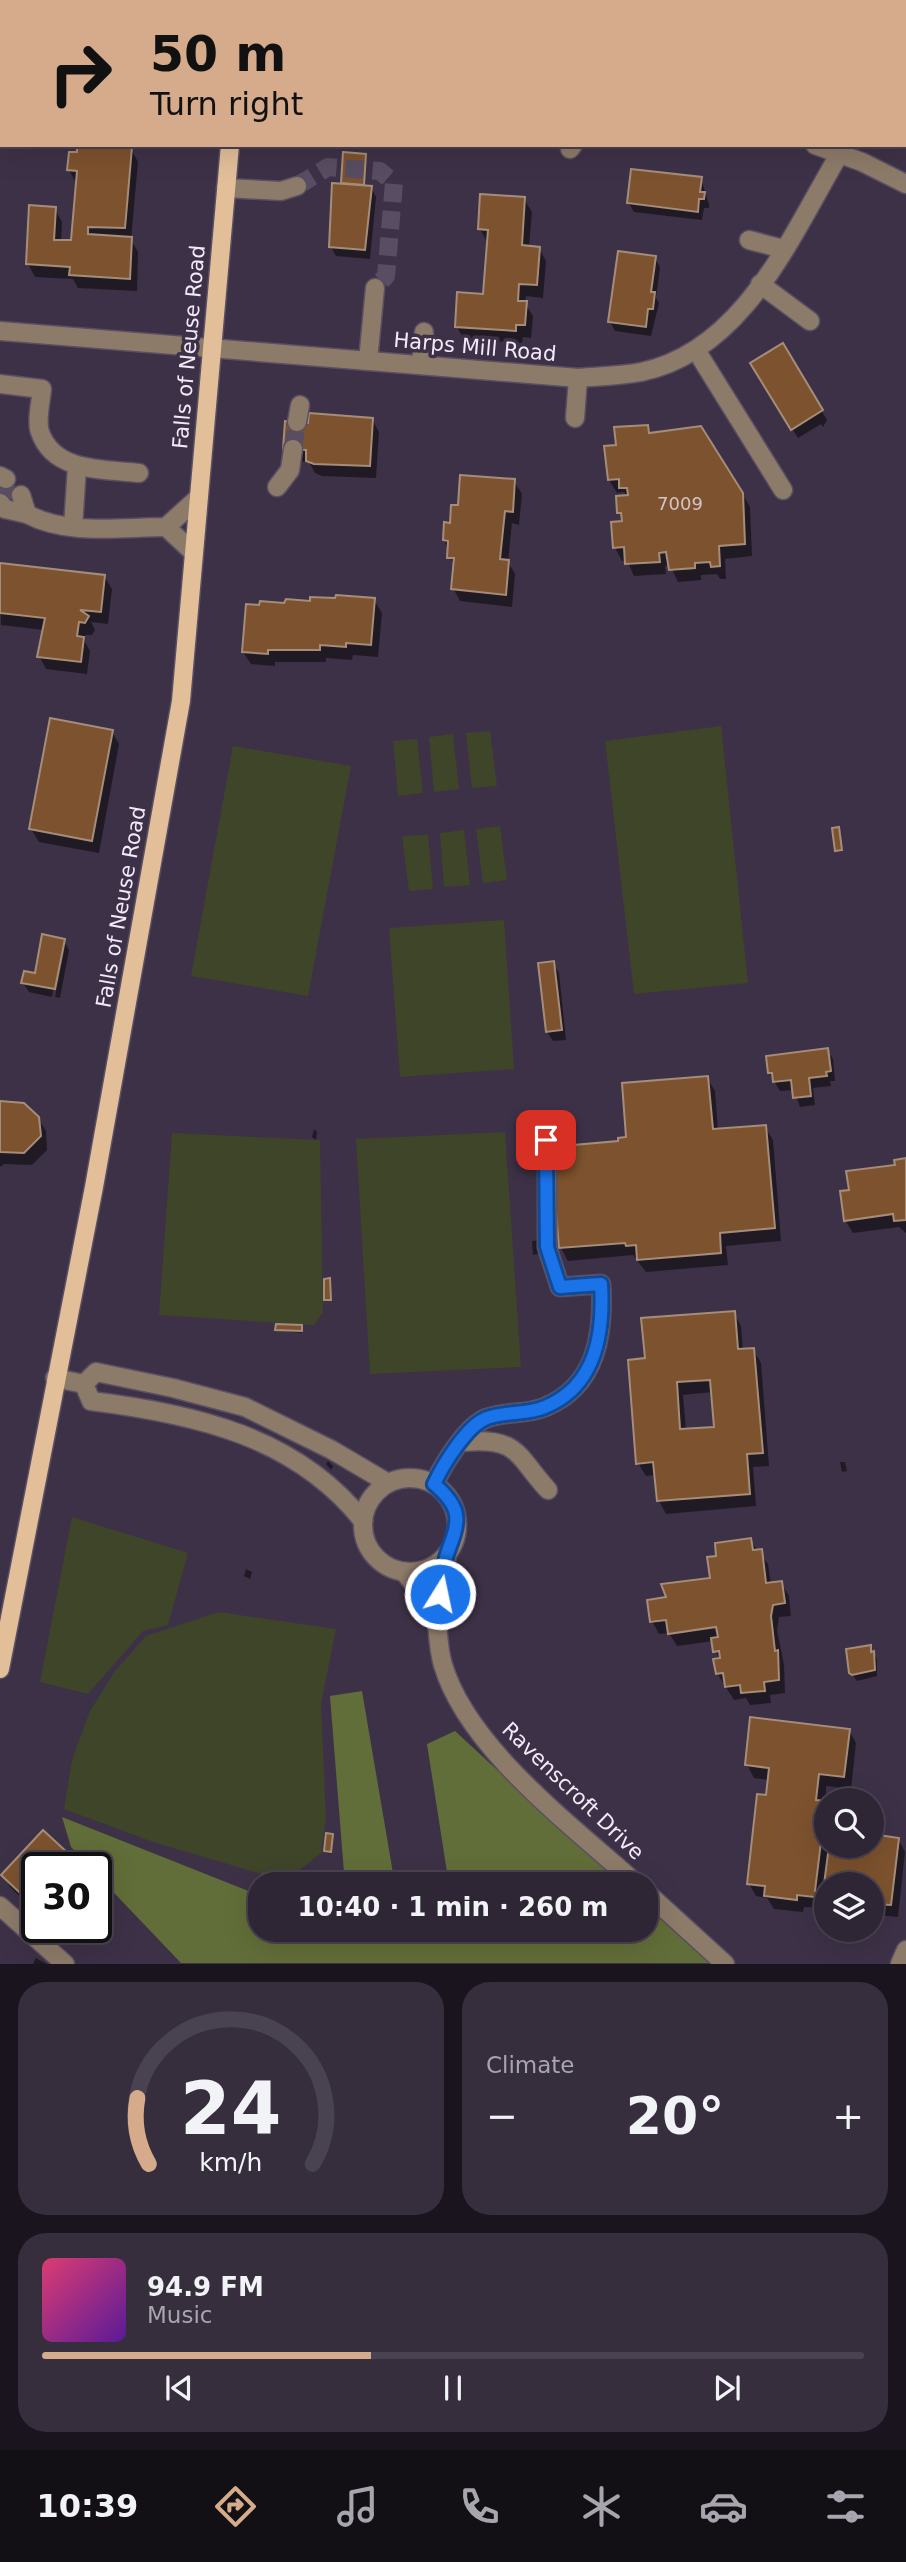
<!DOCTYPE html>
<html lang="en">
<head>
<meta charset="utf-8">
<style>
  :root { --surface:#2e2535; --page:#362d3d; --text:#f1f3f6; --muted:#a7a5ad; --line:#494250; --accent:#d6ab8b }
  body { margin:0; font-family:"DejaVu Sans",sans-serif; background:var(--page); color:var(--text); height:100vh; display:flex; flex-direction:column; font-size:26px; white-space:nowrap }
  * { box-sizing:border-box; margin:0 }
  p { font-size:23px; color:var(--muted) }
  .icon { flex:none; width:38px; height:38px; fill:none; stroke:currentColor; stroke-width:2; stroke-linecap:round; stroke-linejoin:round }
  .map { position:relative; height:1964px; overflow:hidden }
  .panel { display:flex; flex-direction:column; gap:18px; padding:18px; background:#19141d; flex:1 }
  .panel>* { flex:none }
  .top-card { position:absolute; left:0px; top:0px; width:906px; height:147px; box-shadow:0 7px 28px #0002,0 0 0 2px var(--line); background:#d6ab8b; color:#111; overflow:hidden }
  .tools { position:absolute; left:814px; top:1788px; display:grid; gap:14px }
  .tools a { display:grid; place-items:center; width:70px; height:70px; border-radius:50%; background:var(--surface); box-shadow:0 7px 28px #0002,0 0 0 2px var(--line); font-size:35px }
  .speed { position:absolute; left:21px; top:1852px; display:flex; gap:14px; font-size:35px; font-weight:700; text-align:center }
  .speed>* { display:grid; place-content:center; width:91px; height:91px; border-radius:50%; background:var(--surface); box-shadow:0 7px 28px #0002,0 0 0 2px var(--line); line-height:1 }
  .speed .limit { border:4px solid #111; border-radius:10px; background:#fff; color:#111 }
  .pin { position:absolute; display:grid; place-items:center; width:60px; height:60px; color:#fff; margin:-30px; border-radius:14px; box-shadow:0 4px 10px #0006 }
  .me { position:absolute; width:77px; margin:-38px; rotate:10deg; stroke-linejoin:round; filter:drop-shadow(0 0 5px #0008) }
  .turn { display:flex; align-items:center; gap:24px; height:147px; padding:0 35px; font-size:32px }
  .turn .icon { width:91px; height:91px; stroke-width:2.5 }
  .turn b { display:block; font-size:49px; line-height:60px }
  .big { font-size:52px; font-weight:700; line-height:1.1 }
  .panel .card { flex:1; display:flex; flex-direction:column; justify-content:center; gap:10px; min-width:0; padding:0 24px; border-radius:28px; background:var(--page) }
  .panel .dial { align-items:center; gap:0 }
  .dial svg { height:182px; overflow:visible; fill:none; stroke:var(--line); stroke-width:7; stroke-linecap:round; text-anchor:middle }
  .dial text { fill:var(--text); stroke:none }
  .song { display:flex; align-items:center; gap:21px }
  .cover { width:84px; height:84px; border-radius:10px; background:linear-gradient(135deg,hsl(340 70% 55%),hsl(270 70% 35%)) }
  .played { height:7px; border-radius:4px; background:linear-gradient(90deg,var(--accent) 40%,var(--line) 40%) }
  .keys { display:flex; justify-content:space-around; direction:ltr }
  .heat { display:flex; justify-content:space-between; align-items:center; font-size:38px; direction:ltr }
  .panel .tiles { flex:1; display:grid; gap:18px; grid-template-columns:1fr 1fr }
  .card:last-child { grid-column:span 2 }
  .trip { position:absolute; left:248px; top:1872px; width:410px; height:70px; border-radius:28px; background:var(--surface); box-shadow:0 7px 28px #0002,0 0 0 2px var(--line); font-weight:700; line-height:70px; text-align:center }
  .tabs { display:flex; height:112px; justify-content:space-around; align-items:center; background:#120f15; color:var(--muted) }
  .tabs .icon { width:49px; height:49px }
  .tabs .selected { color:var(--accent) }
  .tabs b { font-size:32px; color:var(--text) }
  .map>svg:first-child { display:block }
</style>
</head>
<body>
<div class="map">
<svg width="906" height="1964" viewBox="0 0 906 1964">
  <rect width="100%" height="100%" fill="#3d3147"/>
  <g fill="#3e4529">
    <path d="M721 726 748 983 634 994 605 741Z"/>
    <path d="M490 731 497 786 472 788 466 733Z"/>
    <path d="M453 734 459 789 434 792 429 737Z"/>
    <path d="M417 739 423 793 398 796 393 741Z"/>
    <path d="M233 746 351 766 308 996 191 976Z"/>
    <path d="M500 826 507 880 483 883 476 829Z"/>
    <path d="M464 830 470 885 444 887 440 833Z"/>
    <path d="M428 835 433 889 409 891 402 836Z"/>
    <path d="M504 920 514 1069 400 1077 389 928Z"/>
    <path d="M505 1132 521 1367 370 1374 356 1139Z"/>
    <path d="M172 1133 320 1140 323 1312 314 1325 159 1315Z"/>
    <path d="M72 1517 188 1553 168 1625 143 1631 88 1694 40 1682Z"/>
    <path d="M219 1612 336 1629 321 1704 326 1817 321 1853 286 1881 156 1843 64 1809 72 1760 90 1711 115 1671 146 1636Z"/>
  </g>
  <g fill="#626e39">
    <path d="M362 1691 395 1885H345L330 1696Z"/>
    <path d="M455 1731 622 1885H449L427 1744Z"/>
    <path d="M62 1817 261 1896V1930H646V1906L709 1963H181L96 1874V1867H90L71 1847Z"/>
  </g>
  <g fill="#0007" fill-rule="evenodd">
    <path d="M162 0H196L162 2Z"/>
    <rect x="574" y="0" width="44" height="2"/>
    <path d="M87 145 131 149 138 162 131 240 138 252 137 291 78 288 73 279 35 277 28 264 55 209 62 222 61 242H72L76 183 69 170Z"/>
    <path d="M345 154 365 156 364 187H371L376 197 370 259 336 256 331 247Z"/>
    <path d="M701 179 709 204V208H704L702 220 634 212 628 202Z"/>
    <path d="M524 199 532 212 529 247 539 248 546 261 543 298 526 296 525 303 533 316 531 338 523 337 522 343 464 339 456 326 485 295 487 242 480 229Z"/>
    <path d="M655 258 660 267 656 298 659 303 651 336 615 331 610 322Z"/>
    <path d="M782 345 827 420 823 427 821 424 798 438 752 364Z"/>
    <path d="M372 419 379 432 376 478 322 476 315 473 309 462 292 461 310 425Z"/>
    <path d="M647 426 652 434 742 493 750 507 752 556 725 559 726 579H720L717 574 701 575V580L678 582 670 565 665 566 666 574 634 576 627 560 622 561 615 548 625 522 619 513 627 497 624 492 617 493 609 480 618 447Z"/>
    <path d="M514 481 522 494 519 525 512 523 508 562 515 574 512 607 460 601 453 588 455 568 444 540 460 507Z"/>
    <path d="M0 565 104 576 112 589 108 624 91 622 95 630 92 635H85V642L90 651 87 674 46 669 39 656 44 630 1 625Z"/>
    <path d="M374 600 382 613 378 657 353 655 352 660 326 658V662H275V666L251 664 243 652 286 605Z"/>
    <path d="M112 732 119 744 99 853 39 842 31 829Z"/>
    <path d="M63 940 69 950 60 998 55 997 65 946H61L52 997 29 992 23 983 36 975Z"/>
    <path d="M553 963 559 973 566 1040 553 1041 547 1032Z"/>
    <path d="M827 1050 833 1059 835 1081H830L831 1086 813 1088 815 1105 800 1107 794 1090 780 1091 769 1073Z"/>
    <path d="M707 1078 715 1091 718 1131 765 1127 773 1140 781 1241 726 1246 728 1265 646 1272 633 1255 568 1261 561 1248 628 1138Z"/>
    <path d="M0 1101 38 1118 46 1131 47 1150 32 1165 4 1164 0 1167Z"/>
    <path d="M314 1129 317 1132 316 1140 312 1137Z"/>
    <path d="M906 1160V1233L899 1227 853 1233 845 1220 850 1191Z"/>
    <path d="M540 1240 542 1253 533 1255 532 1241Z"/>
    <path d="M734 1313 741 1326 743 1351 753 1350 761 1363 769 1466 753 1467 756 1506 666 1514 659 1501 656 1475 646 1476 638 1463 647 1360ZM713 1392 716 1428 686 1430 683 1395Z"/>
    <path d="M301 1327 302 1333 277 1330Z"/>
    <path d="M328 1461 333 1466 331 1470 326 1464Z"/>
    <path d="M840 1462H845L847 1471 842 1472Z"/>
    <path d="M750 1540 768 1564 771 1585 781 1583 789 1596 791 1616 779 1617 777 1630 784 1665 785 1693 770 1695 771 1703 750 1705 746 1698 734 1700 717 1673 719 1660 713 1641 677 1646 669 1633 659 1634 652 1621 669 1598 712 1579 718 1557Z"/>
    <path d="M246 1569 252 1572 250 1579 244 1576Z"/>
    <path d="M870 1647 877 1659V1676L857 1681 851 1673Z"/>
    <path d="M849 1730 856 1743 851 1789 826 1786V1846H872V1836L898 1839 905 1852 898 1917 878 1915V1920H872V1885H826V1908L804 1907 803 1912 774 1909 767 1898 756 1896 749 1884 769 1780 754 1778 747 1765Z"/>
    <path d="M43 1833 80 1867H37V1913L11 1888 3 1876Z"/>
    <path d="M332 1836V1854L327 1853 325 1851Z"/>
    <path d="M250 1886 261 1889V1897L250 1894Z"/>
    <path d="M36 1958 47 1964H33Z"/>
  </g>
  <g fill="#7d522e" stroke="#a58d79" stroke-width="2" fill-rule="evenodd">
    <path d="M0 0H107L108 2H2L0 15Z"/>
    <path d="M77 145 132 147 125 228 88 227V234L132 237 130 279 69 275 70 267 26 264 29 205 56 207 54 240H71L77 171 67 170 69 152H77Z"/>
    <path d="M343 152 366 154 364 185 341 183Z"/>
    <path d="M631 169 702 177 700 192H705L704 199H699L698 212 627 203Z"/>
    <path d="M332 183 372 186 365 250 329 247Z"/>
    <path d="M480 194 525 197 522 245 540 247 537 285 519 284 518 301H527L525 325H516V331L455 327 457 292 483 294 488 230 478 229Z"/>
    <path d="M618 251 656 256 651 292H655L653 309H648L646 327 608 322Z"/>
    <path d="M783 343 823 410 791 430 750 363Z"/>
    <path d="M309 413 373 418 370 466 314 464 306 461V450L283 449 285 421 308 423Z"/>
    <path d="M648 425 649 433 701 426 743 493 745 544 719 546 720 566 711 567 710 562 695 563V568L669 570 666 552 659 553 660 562 625 564 624 547 613 548 611 522 622 521 621 513H617L616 496 628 495 627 488H619V479L608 480 604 446 616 445 614 427Z"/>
    <path d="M460 475 515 479 513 512 505 511 500 559 509 560 506 595 451 589 454 558H447L448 541 443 540 444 522 450 523 451 505H458Z"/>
    <path d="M0 563 105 575 101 612 80 610 89 616 85 623 79 622 77 636 84 637 81 662 37 657 45 618 0 613Z"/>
    <path d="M336 595 375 598 371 645 346 643V647L320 645V650H268V654L242 652 246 604 259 605 260 601 284 603 286 599 310 601V597L335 598Z"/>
    <path d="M50 718 113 730 92 841 29 829Z"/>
    <path d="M839 827 842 850 835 851 832 828Z"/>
    <path d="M42 934 65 939 55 989 21 983 24 971 35 973Z"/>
    <path d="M554 961 562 1030 546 1032 538 963Z"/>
    <path d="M828 1048 831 1071 826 1072 827 1076 809 1078 811 1096 793 1098 791 1080 773 1082 772 1073H768L766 1056Z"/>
    <path d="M708 1076 713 1129 766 1125 775 1228 720 1233 721 1253 637 1260 636 1245 626 1246 625 1243 559 1248 551 1147 618 1141V1138L626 1137 622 1083Z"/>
    <path d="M0 1101 24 1103 39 1117 41 1136 24 1153 0 1152Z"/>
    <path d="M906 1158V1220L894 1221 893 1214 844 1221 840 1191 849 1190 846 1171 895 1165 894 1160Z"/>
    <path d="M330 1278 331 1300H324V1279Z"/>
    <path d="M735 1311 738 1349 754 1348 763 1453 747 1454 750 1494 657 1501 653 1462 636 1464 628 1360 645 1358 641 1318ZM710 1380 714 1427 680 1429 677 1382Z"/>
    <path d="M276 1324 302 1325V1331L275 1330Z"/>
    <path d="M751 1538 753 1550 762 1549 766 1583 782 1581 785 1603 773 1605 771 1616 775 1651 778 1650 779 1680 764 1682 765 1691 741 1693 740 1685 725 1687 723 1673 716 1674 713 1659 720 1658 719 1651 713 1652 711 1638 718 1637 716 1627 668 1634 666 1620 650 1622 647 1600 666 1597 661 1584 710 1578 707 1557 716 1556 715 1543Z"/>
    <path d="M871 1645V1652L874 1651 875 1670 852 1675 849 1673 846 1649Z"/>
    <path d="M750 1717 850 1729 844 1777 819 1774 816 1800 826 1801 815 1891 823 1892 829 1846H872V1834L899 1838 891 1905 872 1904V1885H826L823 1898 797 1895V1900L764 1896 765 1886 747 1884 757 1794 766 1795 769 1768 745 1765Z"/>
    <path d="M43 1830 83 1867H37V1909L1 1875Z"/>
    <path d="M326 1833 333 1834 331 1852 324 1851Z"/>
    <path d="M263 1874 286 1881 285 1885 261 1882Z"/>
  </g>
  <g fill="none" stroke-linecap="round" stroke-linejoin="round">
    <g stroke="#584d62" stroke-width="18" stroke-dasharray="18 9" stroke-linecap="butt">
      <path d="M297 186 328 167 380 171 394 183 386 276 375 288"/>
      <path d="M293 449 297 422"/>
      <path d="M1 484 15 499"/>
    </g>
    <defs>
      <g id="minor">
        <path d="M355 0 356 2"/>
        <path d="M371 2 373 0"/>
        <path d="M465 2 467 0"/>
        <path d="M815 145 862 162 906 184"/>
        <path d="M570 149 573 145"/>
        <path d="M226 188 281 191 297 186"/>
        <path d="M749 240 783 249"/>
        <path d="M760 284 810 321"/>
        <path d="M0 331 578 378C599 376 621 376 641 372 744 351 792 234 840 153"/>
        <path d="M696 350 783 490"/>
        <path d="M368 361 375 288"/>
        <path d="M421 365 424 332"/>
        <path d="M0 384 42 389C41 401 36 421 40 432 54 473 105 469 139 473"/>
        <path d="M575 418 578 378"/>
        <path d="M297 422 300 405"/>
        <path d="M0 476 6 479"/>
        <path d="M277 487 290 470 293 449"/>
        <path d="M21 495 27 514C68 536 121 527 166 527L198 498"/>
        <path d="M0 503 5 509 27 514"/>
        <path d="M73 527 77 467"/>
        <path d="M166 527 194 553"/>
        <path d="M55 1378 84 1384"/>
        <path d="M84 1384 96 1372 173 1388 245 1407 332 1450 388 1483"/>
        <path d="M84 1384 91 1401C194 1414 296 1436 363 1521"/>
        <path d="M463 1442C519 1437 516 1455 548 1490"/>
        <circle cx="410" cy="1525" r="47"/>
        <path d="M434 1484C443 1465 467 1425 487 1418 505 1411 527 1415 545 1407 597 1386 604 1333 601 1284L560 1287 547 1247V1124"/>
        <path d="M404 1572 436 1612 447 1556"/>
        <path d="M436 1612C438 1629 438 1649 443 1665 468 1749 574 1827 638 1885"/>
        <path d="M646 1892 725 1964"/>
        <path d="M0 1906 65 1964"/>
        <path d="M900 1964 906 1950"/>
      </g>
      <g id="major">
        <path d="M241 2V0"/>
        <path d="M0 1669 94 1187 181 701 230 145"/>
      </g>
    </defs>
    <use href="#minor" stroke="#5a4f63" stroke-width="21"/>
    <use href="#major" stroke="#5a4f63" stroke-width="21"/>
    <use href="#minor" stroke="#8d7b69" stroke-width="18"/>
    <use href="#major" stroke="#e2bf99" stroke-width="18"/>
  </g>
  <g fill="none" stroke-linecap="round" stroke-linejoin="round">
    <defs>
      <path id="route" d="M440 1594C443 1581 443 1566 447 1554 459 1522 464 1509 434 1484 443 1465 467 1425 487 1418 505 1411 527 1415 545 1407 597 1386 604 1332 601 1284L560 1287 547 1247 546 1140"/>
    </defs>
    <use href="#route" stroke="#114b97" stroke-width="18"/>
    <use href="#route" stroke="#1a73e8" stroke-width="12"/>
  </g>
  <g text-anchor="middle" stroke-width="7" stroke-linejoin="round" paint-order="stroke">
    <g font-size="18" fill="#d5c4c6">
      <text x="680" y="510">7009</text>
    </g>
    <g font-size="21" fill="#f2eaf9" stroke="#3d3147">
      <text transform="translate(189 347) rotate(-85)" y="7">Falls of Neuse Road</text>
      <text transform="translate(475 347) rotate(5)" y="7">Harps Mill Road</text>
      <text transform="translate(121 907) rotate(-80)" y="7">Falls of Neuse Road</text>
      <text transform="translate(573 1791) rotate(44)" y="7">Ravenscroft Drive</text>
    </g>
  </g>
</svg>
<div class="tools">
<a><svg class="icon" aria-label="search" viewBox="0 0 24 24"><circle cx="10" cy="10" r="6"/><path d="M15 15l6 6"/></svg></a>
<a><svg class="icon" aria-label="layers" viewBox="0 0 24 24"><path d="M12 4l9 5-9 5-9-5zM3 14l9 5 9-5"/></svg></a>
</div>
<div class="speed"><div class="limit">30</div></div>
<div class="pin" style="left:546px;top:1140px;background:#d93025"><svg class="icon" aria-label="arrive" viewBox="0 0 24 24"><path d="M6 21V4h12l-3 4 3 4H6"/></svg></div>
<svg class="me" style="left:440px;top:1594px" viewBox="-20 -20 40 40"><circle r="17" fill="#1a73e8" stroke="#fff" stroke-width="3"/><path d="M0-11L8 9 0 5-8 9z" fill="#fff"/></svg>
<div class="trip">10:40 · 1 min · 260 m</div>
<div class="top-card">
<div class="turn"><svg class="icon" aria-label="right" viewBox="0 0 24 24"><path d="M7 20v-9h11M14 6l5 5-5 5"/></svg><div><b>50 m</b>Turn right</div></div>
</div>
</div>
<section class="panel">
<div class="tiles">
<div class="card dial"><svg viewBox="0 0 100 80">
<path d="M14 69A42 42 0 1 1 86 69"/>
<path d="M14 69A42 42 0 0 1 9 40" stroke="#d6ab8b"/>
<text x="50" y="56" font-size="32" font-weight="700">24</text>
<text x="50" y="72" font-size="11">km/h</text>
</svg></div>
<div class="card"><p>Climate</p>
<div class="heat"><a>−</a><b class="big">20°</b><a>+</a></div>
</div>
<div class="card">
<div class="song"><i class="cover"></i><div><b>94.9 FM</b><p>Music</p></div></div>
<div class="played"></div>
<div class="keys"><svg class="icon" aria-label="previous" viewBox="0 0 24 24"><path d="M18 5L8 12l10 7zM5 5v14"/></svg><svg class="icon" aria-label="pause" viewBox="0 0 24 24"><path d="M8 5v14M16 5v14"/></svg><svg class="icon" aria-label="next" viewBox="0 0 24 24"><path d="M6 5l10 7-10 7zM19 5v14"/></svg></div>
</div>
</div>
</section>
<nav class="tabs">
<b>10:39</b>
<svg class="icon selected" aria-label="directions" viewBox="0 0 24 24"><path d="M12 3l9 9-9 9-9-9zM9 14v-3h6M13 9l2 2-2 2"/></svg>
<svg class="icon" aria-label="music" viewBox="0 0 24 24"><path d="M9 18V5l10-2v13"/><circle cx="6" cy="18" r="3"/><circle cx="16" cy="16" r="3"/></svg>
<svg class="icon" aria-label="phone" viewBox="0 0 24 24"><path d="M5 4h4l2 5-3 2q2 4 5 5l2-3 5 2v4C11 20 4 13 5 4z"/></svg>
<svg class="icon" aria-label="climate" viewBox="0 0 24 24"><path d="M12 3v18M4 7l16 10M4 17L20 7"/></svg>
<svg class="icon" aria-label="car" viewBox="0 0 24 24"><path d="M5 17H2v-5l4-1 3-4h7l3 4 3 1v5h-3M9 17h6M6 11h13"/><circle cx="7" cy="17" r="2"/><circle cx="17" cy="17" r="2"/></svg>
<svg class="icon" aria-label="filters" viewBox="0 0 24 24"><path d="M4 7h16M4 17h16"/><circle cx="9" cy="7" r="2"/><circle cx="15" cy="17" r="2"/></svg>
</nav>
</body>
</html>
